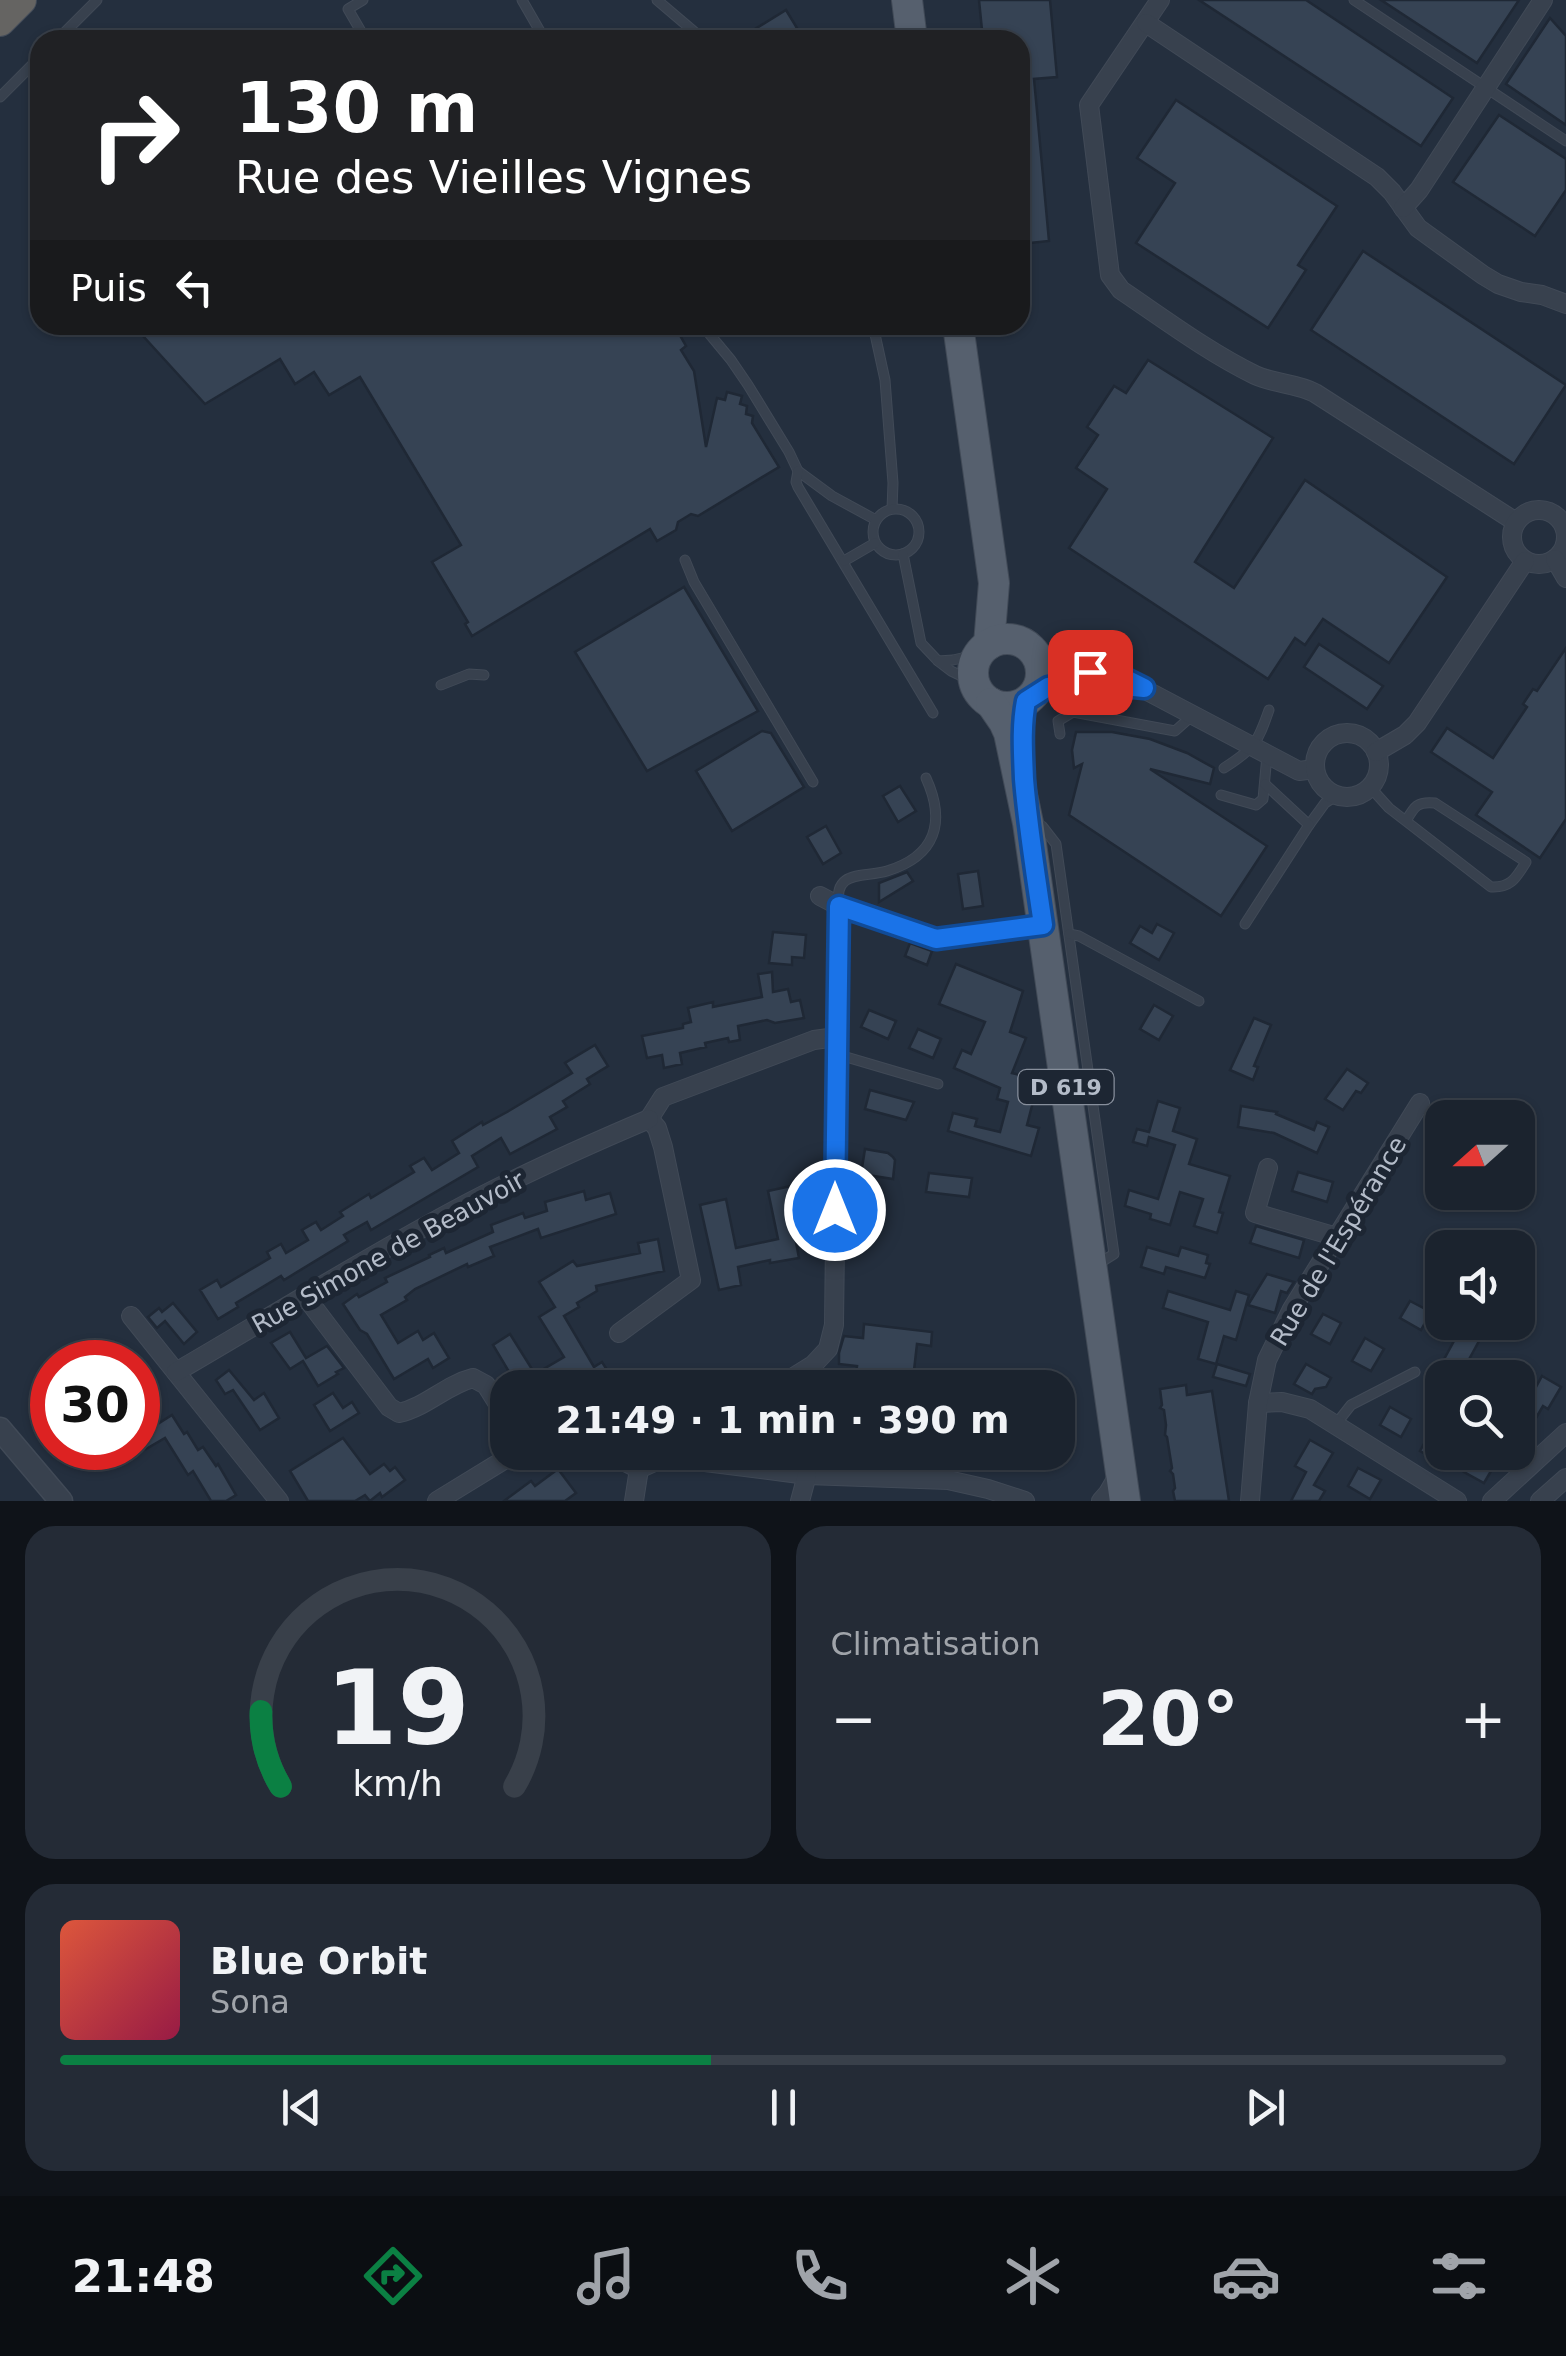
<!DOCTYPE html>
<html lang="fr">
<head>
<meta charset="utf-8">
<style>
  :root { --surface:#1b232e; --page:#242b36; --text:#f1f3f6; --muted:#a0a4aa; --line:#39404a; --accent:#0b8043 }
  body { margin:0; font-family:"DejaVu Sans",sans-serif; background:var(--page); color:var(--text); height:100vh; display:flex; flex-direction:column; font-size:38px; white-space:nowrap }
  * { box-sizing:border-box; margin:0 }
  p { font-size:32px; color:var(--muted) }
  .icon { flex:none; width:55px; height:55px; fill:none; stroke:currentColor; stroke-width:2; stroke-linecap:round; stroke-linejoin:round }
  .map { position:relative; height:1501px; overflow:hidden }
  .sheet { display:flex; flex-direction:column; gap:25px; padding:25px; background:#0f1319; flex:1 }
  .sheet>* { flex:none }
  .top-card { position:absolute; left:30px; top:30px; width:1000px; height:305px; border-radius:30px; box-shadow:0 2px 8px #0004,0 0 0 2px var(--line); background:#202124; color:#fff; overflow:hidden }
  .needle { width:65px; rotate:249deg }
  .tools { position:absolute; left:1425px; top:1100px; display:grid; gap:20px }
  .tools a { display:grid; place-items:center; width:110px; height:110px; border-radius:20px; background:var(--surface); box-shadow:0 2px 8px #0004,0 0 0 2px var(--line); font-size:50px }
  .speed { position:absolute; left:30px; top:1340px; display:flex; gap:20px; font-size:50px; font-weight:700; text-align:center }
  .speed>* { display:grid; place-content:center; width:130px; height:130px; border-radius:50%; background:var(--surface); box-shadow:0 2px 8px #0004,0 0 0 2px var(--line); line-height:1 }
  .speed .limit { border:15px solid #d22; background:#fff; color:#111 }
  .pin { position:absolute; display:grid; place-items:center; width:85px; height:85px; color:#fff; margin:-42px; border-radius:20px; box-shadow:0 5px 15px #0006 }
  .me { position:absolute; width:110px; margin:-55px; rotate:0deg; stroke-linejoin:round; filter:drop-shadow(0 0 8px #0008) }
  .turn { display:flex; align-items:center; gap:35px; height:210px; padding:0 40px; font-size:45px }
  .turn .icon { width:130px; height:130px; stroke-width:2.5 }
  .turn b { display:block; font-size:70px; line-height:85px }
  .then { display:flex; align-items:center; height:95px; padding:0 40px; background:#0003; gap:20px; font-size:38px }
  .big { font-size:75px; font-weight:600; line-height:1.1 }
  .sheet .widget { flex:1; display:flex; flex-direction:column; justify-content:center; gap:15px; min-width:0; padding:0 35px; border-radius:30px; background:var(--page) }
  .sheet .dial { align-items:center; gap:0 }
  .dial svg { height:260px; overflow:visible; fill:none; stroke:var(--line); stroke-width:7; stroke-linecap:round; text-anchor:middle }
  .dial text { fill:var(--text); stroke:none }
  .song { display:flex; align-items:center; gap:30px }
  .cover { width:120px; height:120px; border-radius:15px; background:linear-gradient(135deg,hsl(10 70% 55%),hsl(340 70% 35%)) }
  .played { height:10px; border-radius:5px; background:linear-gradient(90deg,var(--accent) 45%,var(--line) 45%) }
  .keys { display:flex; justify-content:space-around; direction:ltr }
  .heat { display:flex; justify-content:space-between; align-items:center; font-size:55px; direction:ltr }
  .sheet .tiles { flex:1; display:grid; gap:25px; grid-template-columns:1fr 1fr }
  .widget:last-child { grid-column:span 2 }
  .trip { position:absolute; left:490px; top:1370px; width:585px; height:100px; border-radius:30px; background:var(--surface); box-shadow:0 2px 8px #0004,0 0 0 2px var(--line); font-weight:600; line-height:100px; text-align:center }
  .menu { display:flex; height:160px; justify-content:space-around; align-items:center; background:#0b0e12; color:var(--muted) }
  .menu .icon { width:70px; height:70px }
  .menu .selected { color:var(--accent) }
  .menu b { font-size:45px; color:var(--text) }
  .map>svg:first-child { display:block }
</style>
</head>
<body>
<div class="map">
<svg width="1566" height="1501" viewBox="0 0 1566 1501">
  <rect width="100%" height="100%" fill="#242f3e"/>
  <g fill="#364354" stroke="#1f2835" stroke-width="2.5">
    <path d="M979 0H1050L1057 77 1034 79 1049 241 1020 244V40H983Z"/>
    <path d="M1199 0H1306L1453 98 1421 146Z"/>
    <path d="M1381 0H1519L1477 63Z"/>
    <path d="M786 10 797 28 778 40H737Z"/>
    <path d="M1550 18 1566 36V125L1506 84Z"/>
    <path d="M1176 100 1337 206 1298 265 1306 270 1268 328 1136 243 1175 183 1137 158Z"/>
    <path d="M1499 115 1566 159V190L1535 236 1453 182Z"/>
    <path d="M1363 251 1566 385 1514 464 1311 330Z"/>
    <path d="M133 325H674L686 346 681 350 694 371 706 447 717 398 725 400 727 392 742 396 740 404 747 406 746 414 753 416 752 423 779 467 698 516 691 514 678 522 676 530 657 541 650 529 472 636 465 624 468 622 432 562 461 545 360 377 329 395 314 372 295 384 280 359 205 404Z"/>
    <path d="M1148 360 1273 438 1195 562 1234 588 1305 480 1447 577 1389 663 1323 619 1305 645 1295 638 1268 679 1069 548 1107 489 1076 468 1098 435 1087 427 1114 386 1126 393Z"/>
    <path d="M684 587 758 711 647 771 575 652Z"/>
    <path d="M1319 644 1383 686 1367 709 1304 667Z"/>
    <path d="M1566 648V819L1540 858 1476 815 1492 792 1431 752 1447 728 1493 758 1527 707 1523 704 1533 689 1537 691Z"/>
    <path d="M762 731 771 733 804 787 732 831 696 771Z"/>
    <path d="M1076 732H1112L1150 739 1187 753 1214 768 1210 784 1150 769 1267 846 1221 916 1069 815 1082 764 1074 768 1072 750Z"/>
    <path d="M900 786 916 811 898 822 883 796Z"/>
    <path d="M826 826 841 853 823 864 807 837Z"/>
    <path d="M978 871 983 906 963 909 958 874Z"/>
    <path d="M907 872 913 881 879 902V883Z"/>
    <path d="M1157 924 1174 933 1159 960 1130 943 1140 926 1152 933Z"/>
    <path d="M773 932 806 935 804 958 792 957V965L769 963Z"/>
    <path d="M910 943 932 951 927 965 905 956Z"/>
    <path d="M956 964 1023 991 1010 1032 1026 1038 1012 1073 1033 1078 1029 1092 1035 1094 1027 1125 1039 1128 1031 1156 948 1131 953 1113 977 1119 975 1126 1000 1132 1008 1102 997 1099 1000 1088 954 1068 962 1050 971 1054 985 1022 939 1004Z"/>
    <path d="M772 972 773 992 788 989 791 1002 800 1000 804 1018 775 1023 767 1020 738 1026 740 1040 729 1042 728 1038 705 1043 706 1047 680 1053 682 1064 664 1068 662 1055 647 1058 642 1036 683 1028V1024L691 1022 688 1008 713 1002V1007L762 997 758 974Z"/>
    <path d="M1154 1005 1173 1016 1159 1040 1140 1029Z"/>
    <path d="M869 1010 896 1021 888 1039 861 1027Z"/>
    <path d="M1254 1018 1271 1025 1254 1066 1258 1067 1253 1080 1230 1070Z"/>
    <path d="M918 1029 941 1039 933 1058 909 1048Z"/>
    <path d="M595 1045 608 1066 587 1079 590 1084 563 1101 567 1107 550 1117 557 1129 510 1154 501 1138 472 1156 478 1167 371 1230 367 1222 344 1235 348 1241 284 1280 281 1276 236 1303 238 1307 218 1319 200 1290 217 1280 221 1287 270 1258 267 1252 281 1244 286 1253 308 1240 302 1230 316 1222 321 1230 343 1216 340 1212 369 1194 371 1198 414 1172 410 1166 424 1158 432 1170 459 1153 452 1141 482 1122 483 1125 507 1112 572 1073 565 1063Z"/>
    <path d="M1347 1069 1368 1083 1361 1093 1356 1091 1343 1110 1325 1099Z"/>
    <path d="M870 1090 914 1102 906 1120 865 1109Z"/>
    <path d="M1158 1101 1180 1108 1173 1131 1197 1139 1189 1164 1230 1176 1219 1212 1223 1213 1217 1233 1194 1226 1203 1199 1180 1192 1170 1225 1150 1219 1151 1214 1125 1206 1129 1190 1158 1199 1175 1145 1149 1137 1147 1146 1133 1142 1137 1129 1149 1132Z"/>
    <path d="M1241 1106 1277 1112 1276 1114 1314 1130 1317 1122 1329 1127 1317 1153 1274 1133 1238 1127Z"/>
    <path d="M865 1149 888 1153 893 1157 895 1160 893 1179 861 1174Z"/>
    <path d="M1298 1172 1333 1182 1327 1202 1292 1191Z"/>
    <path d="M929 1173 972 1178 969 1197 926 1192Z"/>
    <path d="M791 1186 798 1220 792 1221 799 1258 770 1263V1260L738 1267 741 1285 719 1290 700 1205 726 1199 736 1248 778 1239 768 1191Z"/>
    <path d="M584 1191 586 1200 610 1193 616 1214 541 1238 538 1229 490 1247 494 1256 468 1267 467 1264 415 1289 405 1297 407 1300 381 1315 398 1343 418 1331 423 1340 434 1333 449 1358 433 1368 428 1359 394 1379 367 1334 360 1330 343 1304 357 1294 359 1297 387 1282 385 1278 430 1257 429 1255 444 1248 446 1253 493 1232 491 1225 523 1213 525 1218 547 1211 545 1202Z"/>
    <path d="M1256 1226 1304 1240 1299 1258 1250 1243Z"/>
    <path d="M658 1239 664 1271 596 1286 597 1291 577 1303 579 1307 564 1316 594 1367 602 1362 609 1373 585 1388H581L571 1371 543 1388H514L517 1385 493 1345 510 1334 535 1374 564 1357 539 1317 555 1307 539 1282 573 1261 577 1266 640 1253 638 1243Z"/>
    <path d="M1147 1247 1178 1256 1181 1247 1208 1255 1206 1263 1210 1264 1205 1278 1166 1267 1164 1274 1141 1267Z"/>
    <path d="M1267 1274 1294 1282 1287 1293 1281 1291 1275 1313 1248 1305Z"/>
    <path d="M1168 1291 1230 1310 1236 1291 1249 1295 1236 1340 1224 1336 1216 1364 1198 1359 1208 1322 1163 1308Z"/>
    <path d="M1410 1301 1431 1312 1421 1330 1400 1318Z"/>
    <path d="M173 1303 197 1332 184 1344 165 1321 157 1328 148 1317 159 1308 162 1312Z"/>
    <path d="M1323 1314 1341 1323 1330 1344 1311 1334Z"/>
    <path d="M864 1324 932 1332 931 1346 917 1344 912 1388H854L857 1366 839 1364V1353L844 1336 863 1338Z"/>
    <path d="M1460 1330 1479 1341 1461 1374 1442 1363Z"/>
    <path d="M290 1332 306 1358 327 1346 344 1368 336 1372 338 1374 318 1386 303 1361 290 1369 271 1343Z"/>
    <path d="M1365 1338 1384 1349 1371 1371 1352 1361Z"/>
    <path d="M115 1342 128 1362H83L104 1350Z"/>
    <path d="M1217 1364 1250 1374 1246 1386 1213 1377Z"/>
    <path d="M1306 1364 1331 1378 1326 1387 1315 1389 1312 1394 1294 1384Z"/>
    <path d="M138 1370 151 1393 140 1400 156 1425 172 1415 184 1434 187 1432 198 1450 203 1447 216 1466 218 1464 236 1495 226 1501H211L193 1471 188 1475 165 1438 146 1449 138 1434Z"/>
    <path d="M229 1370 254 1400 264 1393 279 1418 260 1430 233 1390 225 1394 216 1380Z"/>
    <path d="M1542 1376 1561 1387 1548 1409 1543 1406 1526 1435 1518 1430V1420Z"/>
    <path d="M1186 1385 1187 1395 1212 1391 1229 1501H1175L1173 1491 1175 1488 1173 1474 1170 1471 1172 1468 1167 1437 1165 1435 1166 1425 1164 1410 1160 1408 1162 1405 1160 1389Z"/>
    <path d="M333 1393 343 1408 352 1402 359 1413 330 1431 314 1405Z"/>
    <path d="M1390 1407 1411 1419 1401 1437 1380 1425Z"/>
    <path d="M1430 1433 1442 1440V1463L1420 1451Z"/>
    <path d="M343 1438 370 1474 384 1464 390 1471 395 1467 405 1480 382 1497 380 1493 370 1501 365 1495 355 1501H308L290 1471Z"/>
    <path d="M1310 1440 1333 1453 1314 1485 1325 1491 1319 1501H1291L1306 1472 1295 1466Z"/>
    <path d="M944 1452H988L986 1466 944 1461Z"/>
    <path d="M1473 1455 1494 1466 1484 1483 1464 1472Z"/>
    <path d="M1358 1468 1381 1480 1370 1499 1348 1486Z"/>
    <path d="M558 1469 576 1493 565 1501H504L531 1481 535 1486Z"/>
  </g>
  <g fill="none" stroke-linecap="round" stroke-linejoin="round">
    <defs>
      <g id="service">
        <path d="M363 0 348 9 366 40"/>
        <path d="M522 0 545 40"/>
        <path d="M657 0 704 40"/>
        <path d="M1354 0 1566 141"/>
        <path d="M57 40 97 0"/>
        <path d="M0 97 40 57"/>
        <path d="M702 325 731 360 748 385 789 452 798 471 832 496 876 520"/>
        <path d="M873 325 885 380 893 483 892 509"/>
        <path d="M798 471 796 482 798 487 933 713"/>
        <circle cx="896" cy="532" r="23"/>
        <path d="M903 554 921 643 938 661"/>
        <path d="M685 560 694 582 813 782"/>
        <path d="M844 561 875 543"/>
        <path d="M974 682 951 671 938 661 953 660 979 654"/>
        <path d="M441 685 469 674 484 675"/>
        <path d="M1060 734 1058 721 1073 712 1175 731 1193 715"/>
        <path d="M1224 768C1255 748 1257 744 1269 710"/>
        <path d="M1370 787 1389 808 1491 887C1511 888 1516 878 1526 862L1435 803C1417 801 1414 807 1406 821"/>
        <path d="M1221 795 1256 805 1263 799 1267 755"/>
        <path d="M1033 824 1042 826 1056 844 1114 1254 1098 1264"/>
        <path d="M1309 825 1325 803 1336 796"/>
        <path d="M839 906C833 869 864 878 887 871 936 856 946 822 926 778"/>
        <path d="M1245 924 1309 825 1265 784"/>
        <path d="M1069 934 1079 936 1199 1001"/>
        <path d="M836 1054 938 1084"/>
        <path d="M1336 1424 1351 1405 1415 1372"/>
      </g>
      <g id="minor">
        <path d="M1160 0 1089 105 1110 275 1121 290C1164 319 1208 352 1255 375 1274 384 1296 383 1315 393L1516 522"/>
        <path d="M1146 23 1377 177 1392 192 1418 228 1483 275 1498 284 1521 292 1542 295 1566 304"/>
        <path d="M1403 208 1419 190 1543 0"/>
        <circle cx="1539" cy="537" r="27"/>
        <path d="M1555 559 1566 578"/>
        <path d="M1038 658 1065 669 1115 674 1299 771 1315 769"/>
        <path d="M1031 698 1049 687 1119 685"/>
        <circle cx="1347" cy="765" r="32"/>
        <path d="M1376 752 1405 735 1417 723 1525 561"/>
        <path d="M820 896 839 906 936 939 1043 925"/>
        <path d="M649 1119 663 1097 814 1040 836 1037"/>
        <path d="M1268 1168 1255 1213 1337 1237"/>
        <path d="M305 1296 389 1407 399 1413C426 1407 446 1385 473 1378L486 1385 508 1420"/>
        <path d="M131 1316 279 1501"/>
        <path d="M619 1333 691 1280 663 1147 657 1128 649 1119"/>
        <path d="M176 1372C269 1318 360 1261 455 1210 518 1176 583 1147 649 1119"/>
        <path d="M776 1388 813 1365 828 1349 834 1325 839 906"/>
        <path d="M1258 1403 1282 1402 1310 1409 1457 1501"/>
        <path d="M606 1452 639 1469 661 1459 689 1460 807 1475 948 1480 988 1489 1025 1501"/>
        <path d="M437 1501 517 1452"/>
        <path d="M634 1501 639 1469"/>
        <path d="M800 1501 807 1475"/>
        <path d="M1101 1501 1108 1493 1119 1474"/>
        <path d="M1250 1501 1258 1403 1267 1360 1292 1309 1420 1103"/>
        <path d="M1492 1501 1566 1433"/>
        <path d="M1540 1501 1566 1478"/>
      </g>
      <path id="tertiary" d="M0 1429 61 1501"/>
      <g id="primary">
        <path d="M907 0 912 40"/>
        <path d="M958 325 994 583 989 644"/>
        <circle cx="1007" cy="673" r="34"/>
        <path d="M991 703 1004 722 1009 733 1028 823 1125 1501"/>
      </g>
      <path id="trunk" d="M0 21 21 0"/>
    </defs>
    <use href="#service" stroke="#414a57" stroke-width="11"/>
    <use href="#minor" stroke="#414a57" stroke-width="20"/>
    <use href="#tertiary" stroke="#414a57" stroke-width="25"/>
    <use href="#primary" stroke="#414a57" stroke-width="32"/>
    <use href="#trunk" stroke="#434c59" stroke-width="32"/>
    <use href="#service" stroke="#38414e" stroke-width="9"/>
    <use href="#minor" stroke="#38414e" stroke-width="18"/>
    <use href="#tertiary" stroke="#38414e" stroke-width="22"/>
    <use href="#primary" stroke="#56606e" stroke-width="30"/>
    <use href="#trunk" stroke="#656462" stroke-width="30"/>
  </g>
  <g fill="none" stroke-linecap="round" stroke-linejoin="round">
    <defs>
      <path id="route" d="M835 1210 839 906 936 939 1043 925C1036 876 1028 828 1024 779 1023 753 1021 727 1026 701L1048 687 1065 685 1103 684 1144 688 1116 674 1090 672"/>
    </defs>
    <use href="#route" stroke="#114b97" stroke-width="25"/>
    <use href="#route" stroke="#1a73e8" stroke-width="18"/>
  </g>
  <g text-anchor="middle" stroke-width="10" stroke-linejoin="round" paint-order="stroke">
    <rect fill="#1d2633" stroke="#878f9c" stroke-width="2.5" x="1018.5" y="1070" width="95" height="34" rx="8"/>
    <g font-size="22" font-weight="bold" fill="#b4bcc9">
      <text x="1066" y="1095">D 619</text>
    </g>
    <g font-size="25" fill="#b4bcc9" stroke="#1d2633">
      <text transform="translate(1338 1241) rotate(-59)" y="9">Rue de l'Espérance</text>
      <text transform="translate(388 1252) rotate(-29)" y="9">Rue Simone de Beauvoir</text>
    </g>
  </g>
</svg>
<div class="tools">
<a><svg class="needle" viewBox="-14 -14 28 28"><path d="M0-13l5 13h-10z" fill="#e53935"/><path d="M0 13l5-13h-10z" fill="#a0a4aa"/></svg></a>
<a><svg class="icon" aria-label="sound" viewBox="0 0 24 24"><path d="M4 9h4l5-4v14l-5-4H4zM17 9q2 3 0 6"/></svg></a>
<a><svg class="icon" aria-label="search" viewBox="0 0 24 24"><circle cx="10" cy="10" r="6"/><path d="M15 15l6 6"/></svg></a>
</div>
<div class="speed"><div class="limit">30</div></div>
<div class="pin" style="left:1090px;top:672px;background:#d93025"><svg class="icon" aria-label="arrive" viewBox="0 0 24 24"><path d="M6 21V4h12l-3 4 3 4H6"/></svg></div>
<svg class="me" style="left:835px;top:1210px" viewBox="-20 -20 40 40"><circle r="17" fill="#1a73e8" stroke="#fff" stroke-width="3"/><path d="M0-11L8 9 0 5-8 9z" fill="#fff"/></svg>
<div class="trip">21:49 · 1 min · 390 m</div>
<div class="top-card">
<div class="turn"><svg class="icon" aria-label="right" viewBox="0 0 24 24"><path d="M7 20v-9h11M14 6l5 5-5 5"/></svg><div><b>130 m</b>Rue des Vieilles Vignes</div></div>
<div class="then">Puis<svg class="icon" aria-label="left" viewBox="0 0 24 24"><path d="M17 20v-9H6M10 6l-5 5 5 5"/></svg></div>
</div>
</div>
<section class="sheet">
<div class="tiles">
<div class="widget dial"><svg viewBox="0 0 100 80">
<path d="M14 69A42 42 0 1 1 86 69"/>
<path d="M14 69A42 42 0 0 1 8 46" stroke="#0b8043"/>
<text x="50" y="56" font-size="32" font-weight="700">19</text>
<text x="50" y="72" font-size="11">km/h</text>
</svg></div>
<div class="widget"><p>Climatisation</p>
<div class="heat"><a>−</a><b class="big">20°</b><a>+</a></div>
</div>
<div class="widget">
<div class="song"><i class="cover"></i><div><b>Blue Orbit</b><p>Sona</p></div></div>
<div class="played"></div>
<div class="keys"><svg class="icon" aria-label="previous" viewBox="0 0 24 24"><path d="M18 5L8 12l10 7zM5 5v14"/></svg><svg class="icon" aria-label="pause" viewBox="0 0 24 24"><path d="M8 5v14M16 5v14"/></svg><svg class="icon" aria-label="next" viewBox="0 0 24 24"><path d="M6 5l10 7-10 7zM19 5v14"/></svg></div>
</div>
</div>
</section>
<nav class="menu">
<b>21:48</b>
<svg class="icon selected" aria-label="directions" viewBox="0 0 24 24"><path d="M12 3l9 9-9 9-9-9zM9 14v-3h6M13 9l2 2-2 2"/></svg>
<svg class="icon" aria-label="music" viewBox="0 0 24 24"><path d="M9 18V5l10-2v13"/><circle cx="6" cy="18" r="3"/><circle cx="16" cy="16" r="3"/></svg>
<svg class="icon" aria-label="phone" viewBox="0 0 24 24"><path d="M5 4h4l2 5-3 2q2 4 5 5l2-3 5 2v4C11 20 4 13 5 4z"/></svg>
<svg class="icon" aria-label="climate" viewBox="0 0 24 24"><path d="M12 3v18M4 7l16 10M4 17L20 7"/></svg>
<svg class="icon" aria-label="car" viewBox="0 0 24 24"><path d="M5 17H2v-5l4-1 3-4h7l3 4 3 1v5h-3M9 17h6M6 11h13"/><circle cx="7" cy="17" r="2"/><circle cx="17" cy="17" r="2"/></svg>
<svg class="icon" aria-label="filters" viewBox="0 0 24 24"><path d="M4 7h16M4 17h16"/><circle cx="9" cy="7" r="2"/><circle cx="15" cy="17" r="2"/></svg>
</nav>
</body>
</html>
